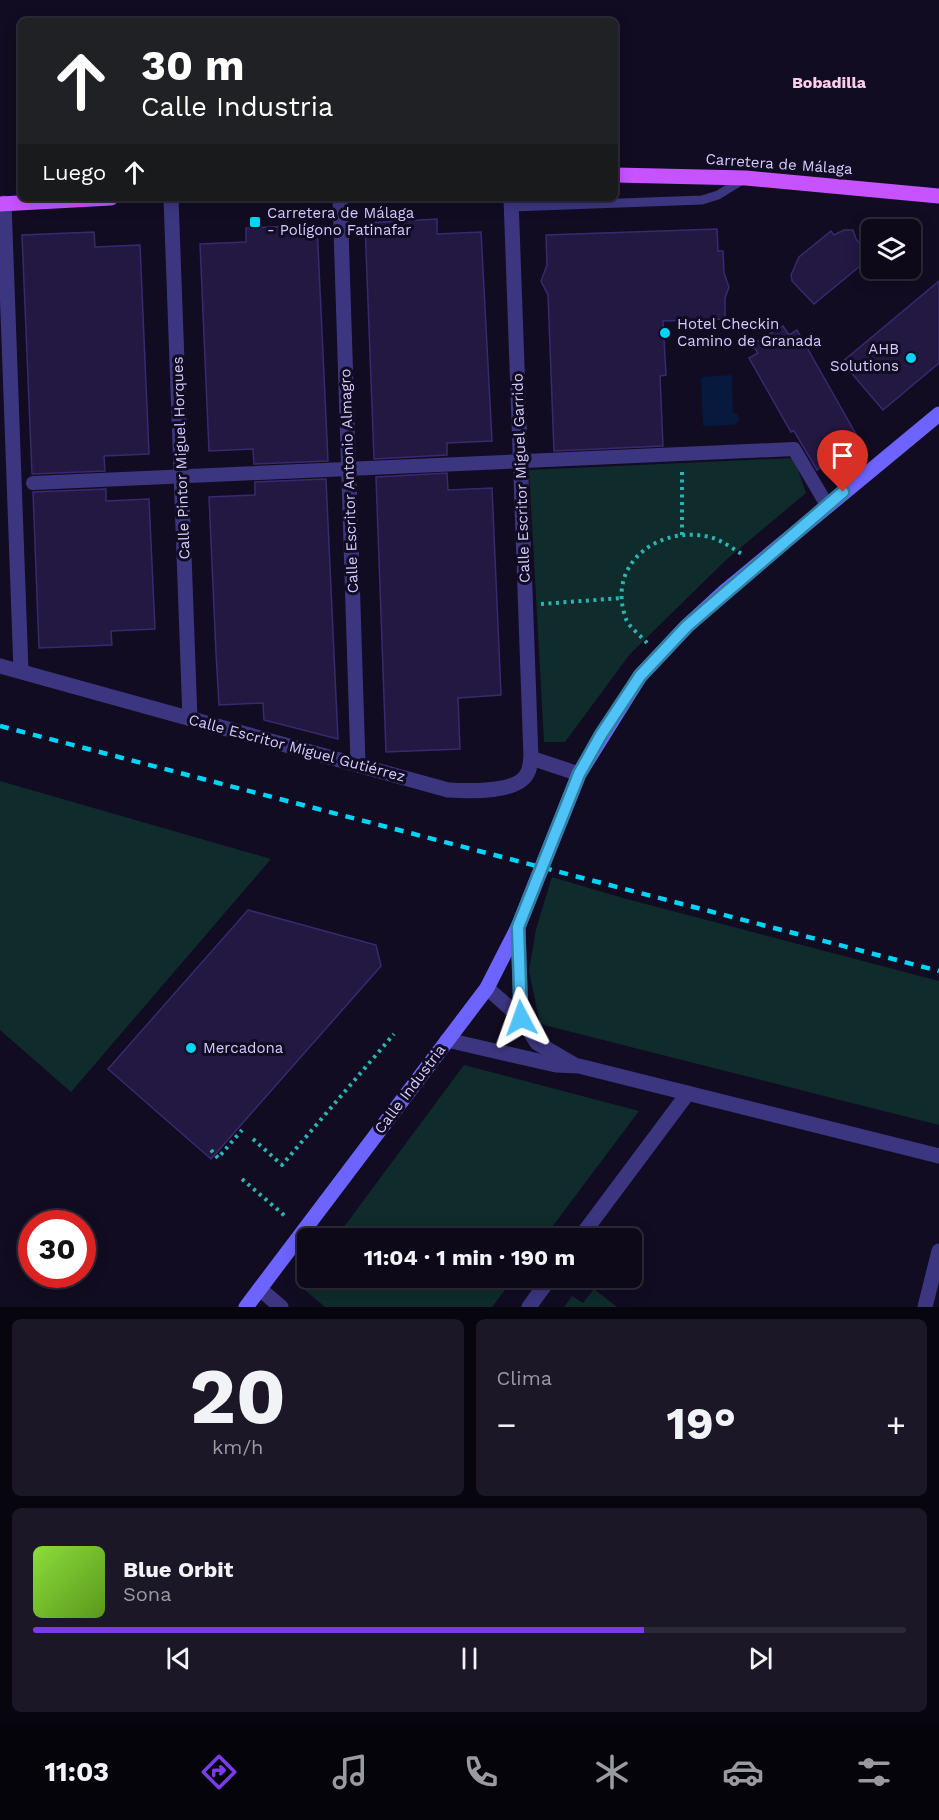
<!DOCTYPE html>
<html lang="es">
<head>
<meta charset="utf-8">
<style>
  :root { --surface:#0d0919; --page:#1b1726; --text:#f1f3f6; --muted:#9a9aa2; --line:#2d2a38; --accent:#7c3aed }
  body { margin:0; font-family:"Work Sans",sans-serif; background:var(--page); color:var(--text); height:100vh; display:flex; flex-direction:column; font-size:22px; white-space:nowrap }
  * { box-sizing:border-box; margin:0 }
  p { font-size:20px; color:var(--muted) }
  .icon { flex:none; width:33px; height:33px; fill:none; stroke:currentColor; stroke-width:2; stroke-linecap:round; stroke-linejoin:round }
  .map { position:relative; height:1307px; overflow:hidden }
  .drawer { display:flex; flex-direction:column; gap:12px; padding:12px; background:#07050e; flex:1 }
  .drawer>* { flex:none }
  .hud { position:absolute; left:18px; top:18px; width:600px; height:183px; border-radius:9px; box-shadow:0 3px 15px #0003,0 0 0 2px var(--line); background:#202124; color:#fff; overflow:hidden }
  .controls { position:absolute; left:861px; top:219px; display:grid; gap:12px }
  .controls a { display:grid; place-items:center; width:60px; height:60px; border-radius:9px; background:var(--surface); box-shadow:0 3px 15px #0003,0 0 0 2px var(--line); font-size:30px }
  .speed { position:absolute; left:18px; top:1210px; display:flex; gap:12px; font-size:30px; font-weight:700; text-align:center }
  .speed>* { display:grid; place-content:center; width:78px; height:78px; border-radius:50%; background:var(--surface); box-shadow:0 3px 15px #0003,0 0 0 2px var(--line); line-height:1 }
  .speed .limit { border:9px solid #d22; background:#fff; color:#111 }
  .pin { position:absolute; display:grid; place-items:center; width:51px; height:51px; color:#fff; margin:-62px -26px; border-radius:50% 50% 50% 0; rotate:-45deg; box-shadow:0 0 6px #0007 }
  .pin .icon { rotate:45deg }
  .me { position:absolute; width:66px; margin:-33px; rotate:356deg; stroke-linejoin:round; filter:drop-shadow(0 0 4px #0008) }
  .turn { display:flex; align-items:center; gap:21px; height:126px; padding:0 24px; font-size:27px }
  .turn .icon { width:78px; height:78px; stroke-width:2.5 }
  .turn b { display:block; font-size:42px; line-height:51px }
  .then { display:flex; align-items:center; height:57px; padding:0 24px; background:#0003; gap:12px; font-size:22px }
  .big { font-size:45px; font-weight:700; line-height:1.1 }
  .drawer .tile { flex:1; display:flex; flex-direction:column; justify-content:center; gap:9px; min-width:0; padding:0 21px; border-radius:9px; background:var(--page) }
  .drawer .dial { align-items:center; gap:0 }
  .dial b { font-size:78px; line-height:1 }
  .song { display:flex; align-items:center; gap:18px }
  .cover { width:72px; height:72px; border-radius:9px; background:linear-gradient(135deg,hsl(90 70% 55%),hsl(90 70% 35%)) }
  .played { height:6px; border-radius:3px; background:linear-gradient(90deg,var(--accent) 70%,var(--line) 70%) }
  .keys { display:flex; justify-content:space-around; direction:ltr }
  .heat { display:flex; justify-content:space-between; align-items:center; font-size:33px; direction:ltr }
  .drawer .tiles { flex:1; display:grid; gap:12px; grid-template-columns:1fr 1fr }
  .tile:last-child { grid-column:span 2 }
  .trip { position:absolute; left:297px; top:1228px; width:345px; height:60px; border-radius:9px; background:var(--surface); box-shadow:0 3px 15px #0003,0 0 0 2px var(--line); font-weight:700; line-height:60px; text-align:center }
  .tab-bar { display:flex; height:96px; justify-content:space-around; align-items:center; background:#05040a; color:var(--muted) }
  .tab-bar .icon { width:42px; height:42px }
  .tab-bar .current { color:var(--accent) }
  .tab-bar b { font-size:27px; color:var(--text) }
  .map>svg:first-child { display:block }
</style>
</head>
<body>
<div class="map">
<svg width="939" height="1307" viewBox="0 0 939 1307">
  <rect width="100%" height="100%" fill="#110c21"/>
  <g fill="#0f2b2b">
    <path d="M794 458 806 493 726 560 630 654 565 742H544L529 470Z"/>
    <path d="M0 781 271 859 71 1092 0 1030Z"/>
    <path d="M552 877 623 898 939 981V1125L540 1024 529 971 536 929Z"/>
    <path d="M464 1065 639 1111 543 1239H335Z"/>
    <path d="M307 1275 308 1278H514L492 1307H325L300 1286Z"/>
    <path d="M594 1289 617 1307H564L572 1296 583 1303Z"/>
  </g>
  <path fill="#08193e" d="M732 375 733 412 738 415 739 421 734 425 703 426 701 377Z"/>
  <g fill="#221842" stroke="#3a296f" stroke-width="1.5">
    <path d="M437 219V234L481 232 492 441 447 443V455L374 459 365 223Z"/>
    <path d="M317 225 328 461 254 464 253 449 209 451 200 244 246 242V228Z"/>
    <path d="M717 229 718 251H723L724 273 729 287 725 298V319L663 321 666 375 660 376 663 446 554 451 548 295 541 281 547 265 546 235Z"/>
    <path d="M844 230H853L856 239 871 257 814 304 792 281 791 275 799 257 831 231 834 235Z"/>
    <path d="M94 232 95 247 140 245 149 454 104 456 105 471 32 474 22 235Z"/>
    <path d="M939 281V363L883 410 842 362Z"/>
    <path d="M783 326 789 335 797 330 857 436 817 470 794 431 791 432 749 358 758 353 752 344Z"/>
    <path d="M447 473 448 490 492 488 501 695 458 698 460 749 386 752 376 477Z"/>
    <path d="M326 479 335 676 338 739 264 720 263 703 219 705 216 653 209 497 255 495V482Z"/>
    <path d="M106 489V501L149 499 155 629 111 631 112 645 39 648 33 492Z"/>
    <path d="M248 910 376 945 381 966 211 1159 108 1069Z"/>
  </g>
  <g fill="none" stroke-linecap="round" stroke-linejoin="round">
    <g stroke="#2ab5b2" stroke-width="4" stroke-dasharray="3 4.5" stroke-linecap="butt">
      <path d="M682 535V472"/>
      <path d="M541 604 622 598"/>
      <path d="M647 643C641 636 629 627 626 619 605 562 662 523 713 538 723 541 733 549 742 554"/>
      <path d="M253 1139 282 1165 394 1034"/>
      <path d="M211 1150 218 1158 242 1130"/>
      <path d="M242 1179 285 1216"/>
    </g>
    <path stroke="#3c3681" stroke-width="9" d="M512 207 702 200 718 195 744 179"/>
    <path stroke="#3c3681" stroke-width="14" d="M33 483 794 449 827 505"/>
    <g stroke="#3c3681" stroke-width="15">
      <path d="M171 198 190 719"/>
      <path d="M340 198 358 763"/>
      <path d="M511 198 531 758"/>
      <path d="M4 203 21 671"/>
      <path d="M0 666 448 790C468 791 519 794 528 772 530 768 530 762 531 758L579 774"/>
      <path d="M518 927 521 1018"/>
      <path d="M487 988 521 1018 537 1043 573 1064"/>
      <path d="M447 1040 556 1065 579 1066 939 1156"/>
      <path d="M579 1239 688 1093"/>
      <path d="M529 1307 550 1278"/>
      <path d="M925 1307 939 1251"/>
    </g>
    <path stroke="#3c3681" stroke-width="15" d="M261 1290 281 1307"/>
    <path stroke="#6d63ff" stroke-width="15" d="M246 1307 487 988 518 927 579 774 640 676 687 626 724 592 939 414"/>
    <g stroke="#c653ff" stroke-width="15">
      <path d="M615 175 746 178 939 196"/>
      <path d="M0 204 111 198"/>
    </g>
    <path stroke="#00d4f7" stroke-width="4.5" stroke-dasharray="9 8" stroke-linecap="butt" d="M0 726 939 971"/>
  </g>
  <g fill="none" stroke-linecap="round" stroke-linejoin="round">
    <defs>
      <path id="route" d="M521 1018 518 927 579 774 601 735 640 676 687 626 843 492"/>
    </defs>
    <use href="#route" stroke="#337fa1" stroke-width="15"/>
    <use href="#route" stroke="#4fc3f7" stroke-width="10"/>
  </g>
  <g fill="#00d4f7" stroke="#110c21" stroke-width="2">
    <rect x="249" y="216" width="12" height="12" rx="3"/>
    <circle cx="665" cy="333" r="6"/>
    <circle cx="911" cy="358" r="6"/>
    <circle cx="191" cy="1048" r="6"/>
  </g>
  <g text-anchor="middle" stroke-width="6" stroke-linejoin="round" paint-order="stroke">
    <g font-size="15" fill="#d4ccff" stroke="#110c21">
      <text transform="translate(779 164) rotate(4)" y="5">Carretera de Málaga</text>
      <text transform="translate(181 458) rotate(-92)" y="5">Calle Pintor Miguel Horques</text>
      <text transform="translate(521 478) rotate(-92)" y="5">Calle Escritor Miguel Garrido</text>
      <text transform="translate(349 481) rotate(-92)" y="5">Calle Escritor Antonio Almagro</text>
      <text transform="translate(297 748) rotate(15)" y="5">Calle Escritor Miguel Gutiérrez</text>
      <text transform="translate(410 1089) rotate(-53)" y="5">Calle Industria</text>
    </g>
    <g font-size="15" fill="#d4ccff" stroke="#110c21" text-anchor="start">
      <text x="267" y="218">Carretera de Málaga<tspan x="267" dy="17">- Polígono Fatinafar</tspan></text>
      <text x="677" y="329">Hotel Checkin<tspan x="677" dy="17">Camino de Granada</tspan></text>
      <text x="899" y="354" text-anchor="end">AHB<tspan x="899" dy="17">Solutions</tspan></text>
      <text x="203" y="1053">Mercadona</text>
    </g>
    <g font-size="16" font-weight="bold" fill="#ffceeb" stroke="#110c21">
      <text x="829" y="88">Bobadilla</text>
    </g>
  </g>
</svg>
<div class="controls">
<a><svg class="icon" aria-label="layers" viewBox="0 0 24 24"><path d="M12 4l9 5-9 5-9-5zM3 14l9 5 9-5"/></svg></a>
</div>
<div class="speed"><div class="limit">30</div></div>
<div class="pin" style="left:843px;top:492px;background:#d93025"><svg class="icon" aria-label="arrive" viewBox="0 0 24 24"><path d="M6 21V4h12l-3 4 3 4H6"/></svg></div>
<svg class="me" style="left:521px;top:1018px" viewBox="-20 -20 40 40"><path d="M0-17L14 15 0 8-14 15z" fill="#4fc3f7" stroke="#fff" stroke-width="4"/></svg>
<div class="trip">11:04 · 1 min · 190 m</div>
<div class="hud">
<div class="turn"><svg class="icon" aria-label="ahead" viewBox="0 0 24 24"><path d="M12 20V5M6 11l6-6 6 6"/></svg><div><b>30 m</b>Calle Industria</div></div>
<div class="then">Luego<svg class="icon" aria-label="ahead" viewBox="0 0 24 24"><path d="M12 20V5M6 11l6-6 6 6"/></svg></div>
</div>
</div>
<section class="drawer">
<div class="tiles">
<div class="tile dial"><b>20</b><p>km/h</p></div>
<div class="tile"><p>Clima</p>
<div class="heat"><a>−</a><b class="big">19°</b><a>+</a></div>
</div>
<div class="tile">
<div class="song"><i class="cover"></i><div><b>Blue Orbit</b><p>Sona</p></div></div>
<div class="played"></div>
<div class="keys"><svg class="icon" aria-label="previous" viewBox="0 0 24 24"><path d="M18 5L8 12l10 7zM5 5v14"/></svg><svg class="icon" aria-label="pause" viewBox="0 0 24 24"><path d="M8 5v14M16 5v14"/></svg><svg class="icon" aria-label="next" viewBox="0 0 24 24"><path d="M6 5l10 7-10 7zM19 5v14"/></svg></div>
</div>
</div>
</section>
<nav class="tab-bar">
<b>11:03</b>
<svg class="icon current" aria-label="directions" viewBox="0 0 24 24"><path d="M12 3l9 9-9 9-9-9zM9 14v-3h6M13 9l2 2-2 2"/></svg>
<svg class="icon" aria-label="music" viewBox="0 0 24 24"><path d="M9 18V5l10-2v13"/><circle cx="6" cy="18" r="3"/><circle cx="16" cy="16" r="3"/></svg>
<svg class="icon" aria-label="phone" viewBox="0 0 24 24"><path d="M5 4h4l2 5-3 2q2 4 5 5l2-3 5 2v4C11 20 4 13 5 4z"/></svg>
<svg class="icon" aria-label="climate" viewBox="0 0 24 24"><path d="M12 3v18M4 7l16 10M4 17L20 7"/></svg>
<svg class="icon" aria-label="car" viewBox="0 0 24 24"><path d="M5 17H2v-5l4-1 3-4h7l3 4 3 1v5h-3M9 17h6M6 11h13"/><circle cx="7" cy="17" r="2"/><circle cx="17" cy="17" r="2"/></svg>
<svg class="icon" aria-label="filters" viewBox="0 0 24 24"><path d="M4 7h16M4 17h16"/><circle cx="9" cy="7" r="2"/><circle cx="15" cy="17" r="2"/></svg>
</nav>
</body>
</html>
